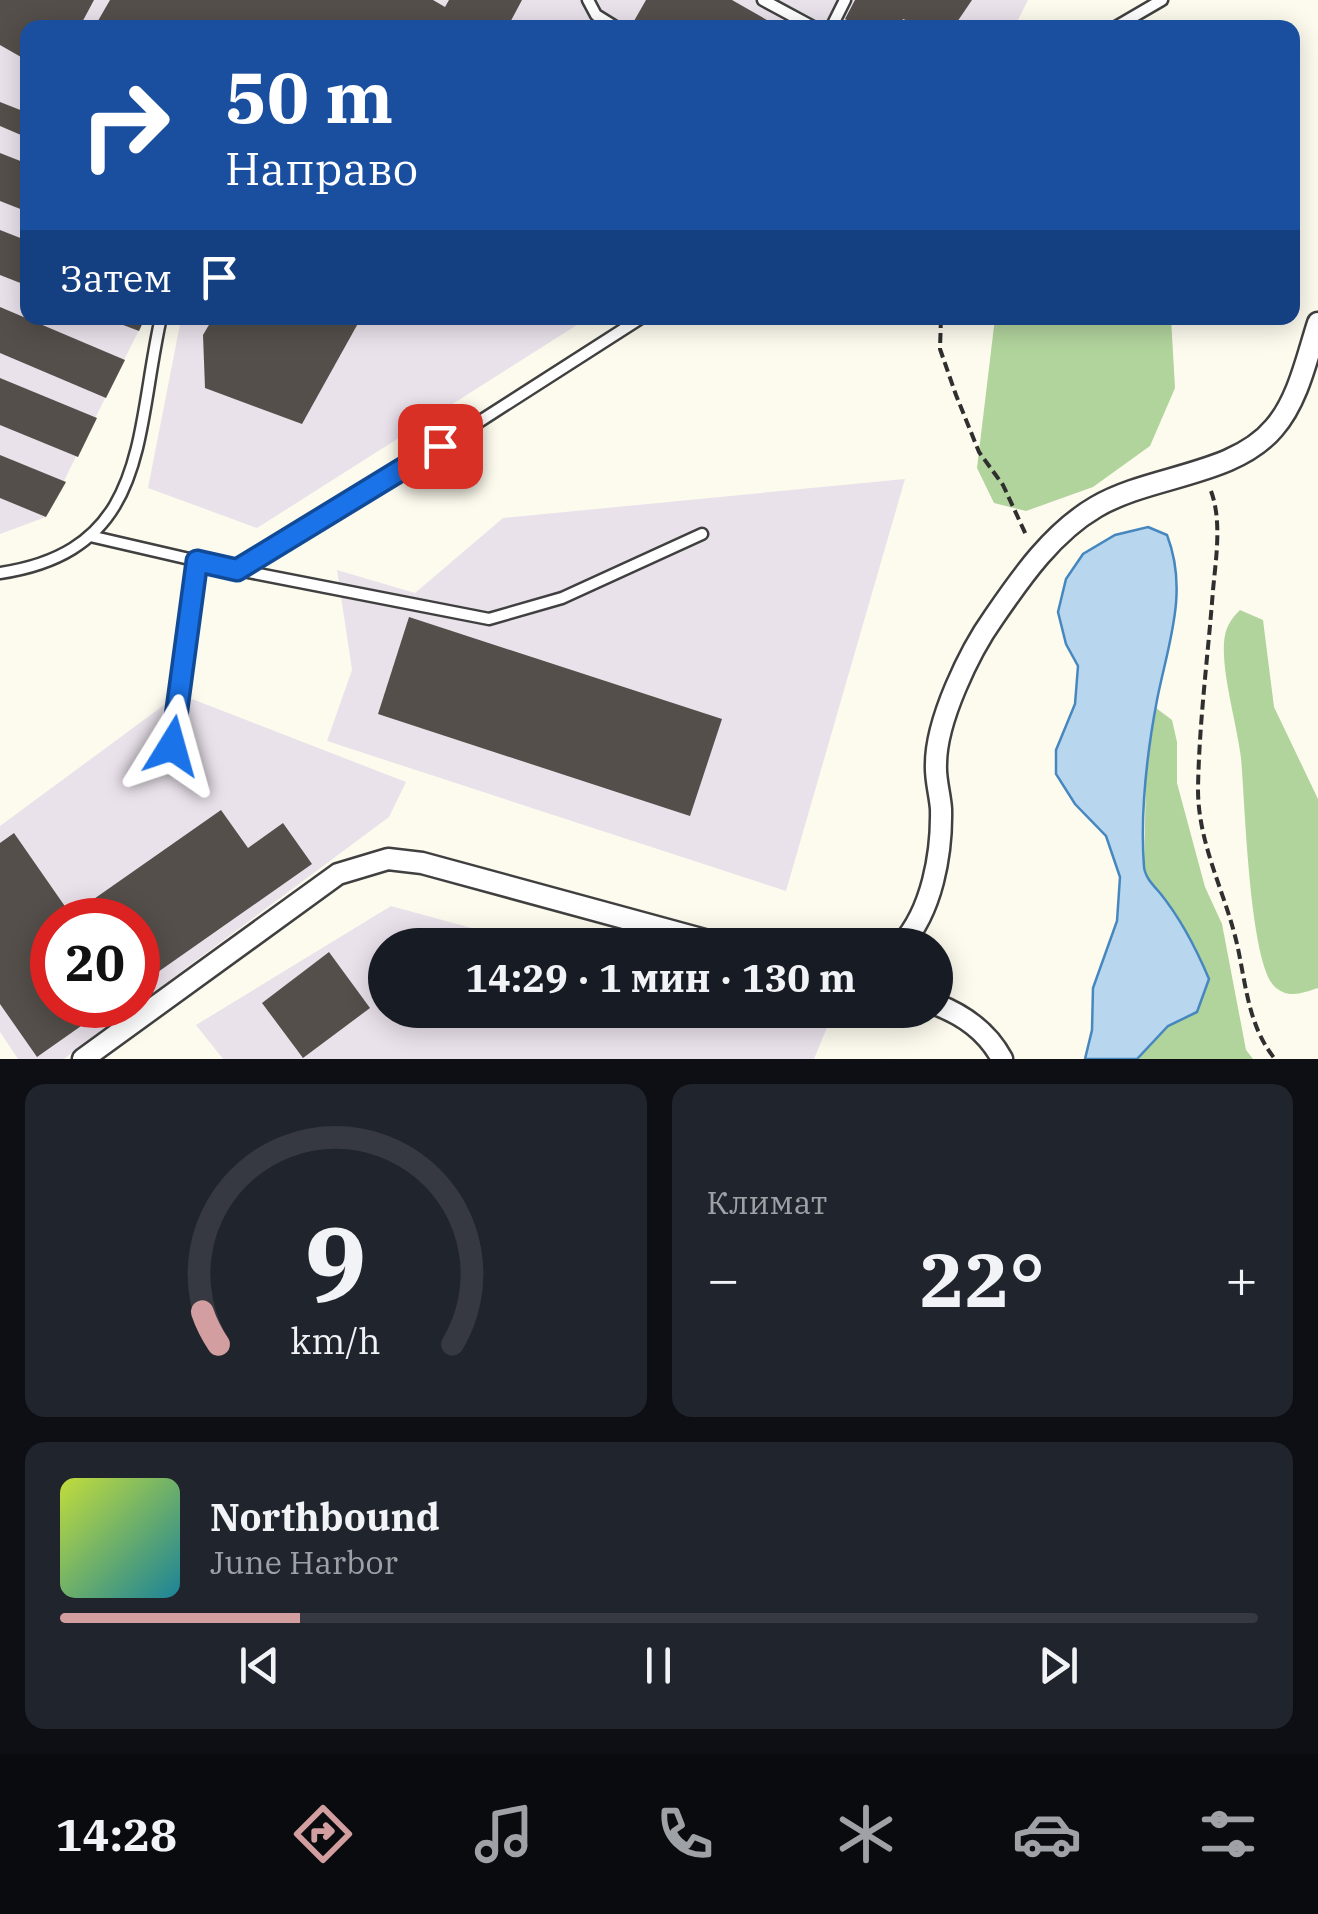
<!DOCTYPE html>
<html lang="ru">
<head>
<meta charset="utf-8">
<style>
  :root { --surface:#171b24; --page:#20242c; --text:#f1f3f6; --muted:#9ea1a6; --line:#363941; --accent:#d39e9f }
  body { margin:0; font-family:"IBM Plex Serif",serif; background:var(--page); color:var(--text); height:100vh; display:flex; flex-direction:column; font-size:38px; white-space:nowrap }
  * { box-sizing:border-box; margin:0 }
  p { font-size:32px; color:var(--muted) }
  .icon { flex:none; width:55px; height:55px; fill:none; stroke:currentColor; stroke-width:2; stroke-linecap:round; stroke-linejoin:round }
  .map { position:relative; height:1059px; overflow:hidden }
  .panel { display:flex; flex-direction:column; gap:25px; padding:25px; background:#0d0f14; flex:1 }
  .panel>* { flex:none }
  .guide { position:absolute; left:20px; top:20px; width:1280px; height:305px; border-radius:20px; box-shadow:0 5px 25px #0003; background:#1a4fa0; color:#fff; overflow:hidden }
  .speed { position:absolute; left:30px; top:898px; display:flex; gap:20px; font-size:50px; font-weight:700; text-align:center }
  .speed>* { display:grid; place-content:center; width:130px; height:130px; border-radius:50%; background:var(--surface); box-shadow:0 5px 25px #0003; line-height:1 }
  .speed .limit { border:15px solid #d22; background:#fff; color:#111 }
  .pin { position:absolute; display:grid; place-items:center; width:85px; height:85px; color:#fff; margin:-42px; border-radius:20px; box-shadow:0 5px 15px #0006 }
  .me { position:absolute; width:110px; margin:-55px; rotate:8deg; stroke-linejoin:round; filter:drop-shadow(0 0 8px #0008) }
  .turn { display:flex; align-items:center; gap:35px; height:210px; padding:0 40px; font-size:45px }
  .turn .icon { width:130px; height:130px; stroke-width:2.5 }
  .turn b { display:block; font-size:70px; line-height:85px }
  .then { display:flex; align-items:center; height:95px; padding:0 40px; background:#0003; gap:20px; font-size:38px }
  .big { font-size:75px; font-weight:700; line-height:1.1 }
  .panel .card { flex:1; display:flex; flex-direction:column; justify-content:center; gap:15px; min-width:0; padding:0 35px; border-radius:20px; background:var(--page) }
  .panel .dial { align-items:center; gap:0 }
  .dial svg { height:260px; overflow:visible; fill:none; stroke:var(--line); stroke-width:7; stroke-linecap:round; text-anchor:middle }
  .dial text { fill:var(--text); stroke:none }
  .song { display:flex; align-items:center; gap:30px }
  .cover { width:120px; height:120px; border-radius:15px; background:linear-gradient(135deg,hsl(70 70% 55%),hsl(190 70% 35%)) }
  .played { height:10px; border-radius:5px; background:linear-gradient(90deg,var(--accent) 20%,var(--line) 20%) }
  .keys { display:flex; justify-content:space-around; direction:ltr }
  .heat { display:flex; justify-content:space-between; align-items:center; font-size:55px; direction:ltr }
  .panel .tiles { flex:1; display:grid; gap:25px; grid-template-columns:1fr 1fr }
  .card:last-child { grid-column:span 2 }
  .trip { position:absolute; left:368px; top:928px; width:585px; height:100px; border-radius:50px; background:var(--surface); box-shadow:0 5px 25px #0003; font-weight:700; line-height:100px; text-align:center }
  .menu { display:flex; height:160px; justify-content:space-around; align-items:center; background:#090b0e; color:var(--muted) }
  .menu .icon { width:70px; height:70px }
  .menu .active { color:var(--accent) }
  .menu b { font-size:45px; color:var(--text) }
  .map>svg:first-child { display:block }
</style>
</head>
<body>
<div class="map">
<svg width="1318" height="1059" viewBox="0 0 1318 1059">
  <rect width="100%" height="100%" fill="#fdfbee"/>
  <g fill="#eae2eb">
    <path d="M0 0H1028L1014 28H28V318H145L46 517 0 534Z"/>
    <path d="M171 318H588L257 528 148 488 181 319Z"/>
    <path d="M905 479 786 891 327 741 352 670 337 570 415 593 503 518Z"/>
    <path d="M179 694 406 782 389 817 138 1004V920H52V1005H136L64 1059H18L0 1032V826Z"/>
    <path d="M391 906 534 945H385V1010H772L828 1025 814 1059H223L196 1025Z"/>
  </g>
  <g fill="#b1d39c">
    <path d="M995 318H1171L1175 388 1150 446 1093 487 1026 511 994 503 977 468Z"/>
    <path d="M1240 610 1263 620 1274 707 1318 799V988C1302 993 1289 999 1275 987 1249 963 1245 799 1241 758 1237 724 1222 675 1224 643 1225 628 1230 620 1240 610Z"/>
    <path d="M1156 708 1172 720 1177 742V783L1205 887 1222 924 1246 1050 1253 1059H1137L1168 1026 1197 1012 1209 979 1195 946 1170 906 1144 873 1146 775Z"/>
  </g>
  <path fill="#b8d7ef" stroke="#4787bf" stroke-width="2.5" d="M1148 527 1167 535C1189 592 1168 644 1157 700 1147 753 1140 813 1144 867 1145 877 1153 885 1160 893 1181 919 1196 948 1209 979L1197 1012 1168 1026 1137 1059H1085L1092 1030 1093 988 1117 921 1120 877 1106 836 1075 804 1056 774V750L1075 704 1078 666 1066 644 1058 612 1066 579 1083 554 1115 535Z"/>
  <g fill="#544f4a">
    <path d="M0 0H94L79 28H28V61L0 45Z"/>
    <path d="M110 0H433L445 7 449 0H522L507 28H97L95 26Z"/>
    <path d="M646 0H732L781 28H646L634 21Z"/>
    <path d="M855 0H972L953 28H926L903 19 899 28H860L845 19Z"/>
    <path d="M0 102 28 113V138L0 126Z"/>
    <path d="M0 153 28 164V212L0 201Z"/>
    <path d="M0 230 28 241V286L0 275Z"/>
    <path d="M0 307 125 360 106 398 0 353Z"/>
    <path d="M105 318H145L139 331Z"/>
    <path d="M213 318H361L302 424 205 388 203 335Z"/>
    <path d="M0 378 97 418 78 457 0 425Z"/>
    <path d="M0 455 66 482 46 517 0 498Z"/>
    <path d="M409 617 722 719 690 816 378 714Z"/>
    <path d="M221 810 248 848 283 823 312 864 138 986V920H52V1005H111L37 1057 0 1004V843L14 833 71 915Z"/>
    <path d="M329 952 370 1008 303 1058 262 1003Z"/>
  </g>
  <g fill="none" stroke-linecap="round" stroke-linejoin="round">
    <defs>
      <g id="lane">
        <path d="M588 0 596 15 617 28"/>
        <path d="M763 0 815 28"/>
        <path d="M831 28 845 0"/>
        <path d="M1114 28 1162 0"/>
        <path d="M90 536 237 570 474 425 641 318"/>
        <path d="M238 570 489 619 562 598 702 534"/>
        <path d="M0 573C148 551 135 437 160 322"/>
        <path d="M172 746 197 561"/>
      </g>
      <g id="street">
        <path d="M901 945C932 911 942 854 941 809 940 794 935 779 936 764 936 721 969 652 994 617 1022 576 1053 532 1096 507 1150 475 1234 476 1274 428 1298 401 1307 357 1318 323"/>
        <path d="M935 1004C964 1015 987 1031 1002 1059"/>
        <path d="M83 1059 338 874 388 859 422 863 723 945"/>
      </g>
    </defs>
    <use href="#lane" stroke="#404040" stroke-width="15"/>
    <use href="#street" stroke="#404040" stroke-width="25"/>
    <g stroke="#2f2f2f" stroke-width="4" stroke-dasharray="10 5" stroke-linecap="butt">
      <path d="M941 318 940 349 956 395 979 452 1003 485 1027 537"/>
      <path d="M1211 491C1222 521 1216 558 1213 590 1208 656 1199 723 1198 789 1198 844 1225 892 1237 944 1246 984 1248 1026 1275 1059"/>
    </g>
    <use href="#lane" stroke="#fff" stroke-width="10"/>
    <use href="#street" stroke="#fff" stroke-width="20"/>
  </g>
  <g fill="none" stroke-linecap="round" stroke-linejoin="round">
    <defs>
      <path id="route" d="M172 746 197 561 237 570 440 446"/>
    </defs>
    <use href="#route" stroke="#114b97" stroke-width="25"/>
    <use href="#route" stroke="#1a73e8" stroke-width="18"/>
  </g>
</svg>
<div class="speed"><div class="limit">20</div></div>
<div class="pin" style="left:440px;top:446px;background:#d93025"><svg class="icon" aria-label="arrive" viewBox="0 0 24 24"><path d="M6 21V4h12l-3 4 3 4H6"/></svg></div>
<svg class="me" style="left:172px;top:746px" viewBox="-20 -20 40 40"><path d="M0-17L14 15 0 8-14 15z" fill="#1a73e8" stroke="#fff" stroke-width="4"/></svg>
<div class="trip">14:29 · 1 мин · 130 m</div>
<div class="guide">
<div class="turn"><svg class="icon" aria-label="right" viewBox="0 0 24 24"><path d="M7 20v-9h11M14 6l5 5-5 5"/></svg><div><b>50 m</b>Направо</div></div>
<div class="then">Затем<svg class="icon" aria-label="arrive" viewBox="0 0 24 24"><path d="M6 21V4h12l-3 4 3 4H6"/></svg></div>
</div>
</div>
<section class="panel">
<div class="tiles">
<div class="card dial"><svg viewBox="0 0 100 80">
<path d="M14 69A42 42 0 1 1 86 69"/>
<path d="M14 69A42 42 0 0 1 9 59" stroke="#d39e9f"/>
<text x="50" y="56" font-size="32" font-weight="700">9</text>
<text x="50" y="72" font-size="11">km/h</text>
</svg></div>
<div class="card"><p>Климат</p>
<div class="heat"><a>−</a><b class="big">22°</b><a>+</a></div>
</div>
<div class="card">
<div class="song"><i class="cover"></i><div><b>Northbound</b><p>June Harbor</p></div></div>
<div class="played"></div>
<div class="keys"><svg class="icon" aria-label="previous" viewBox="0 0 24 24"><path d="M18 5L8 12l10 7zM5 5v14"/></svg><svg class="icon" aria-label="pause" viewBox="0 0 24 24"><path d="M8 5v14M16 5v14"/></svg><svg class="icon" aria-label="next" viewBox="0 0 24 24"><path d="M6 5l10 7-10 7zM19 5v14"/></svg></div>
</div>
</div>
</section>
<nav class="menu">
<b>14:28</b>
<svg class="icon active" aria-label="directions" viewBox="0 0 24 24"><path d="M12 3l9 9-9 9-9-9zM9 14v-3h6M13 9l2 2-2 2"/></svg>
<svg class="icon" aria-label="music" viewBox="0 0 24 24"><path d="M9 18V5l10-2v13"/><circle cx="6" cy="18" r="3"/><circle cx="16" cy="16" r="3"/></svg>
<svg class="icon" aria-label="phone" viewBox="0 0 24 24"><path d="M5 4h4l2 5-3 2q2 4 5 5l2-3 5 2v4C11 20 4 13 5 4z"/></svg>
<svg class="icon" aria-label="climate" viewBox="0 0 24 24"><path d="M12 3v18M4 7l16 10M4 17L20 7"/></svg>
<svg class="icon" aria-label="car" viewBox="0 0 24 24"><path d="M5 17H2v-5l4-1 3-4h7l3 4 3 1v5h-3M9 17h6M6 11h13"/><circle cx="7" cy="17" r="2"/><circle cx="17" cy="17" r="2"/></svg>
<svg class="icon" aria-label="filters" viewBox="0 0 24 24"><path d="M4 7h16M4 17h16"/><circle cx="9" cy="7" r="2"/><circle cx="15" cy="17" r="2"/></svg>
</nav>
</body>
</html>
